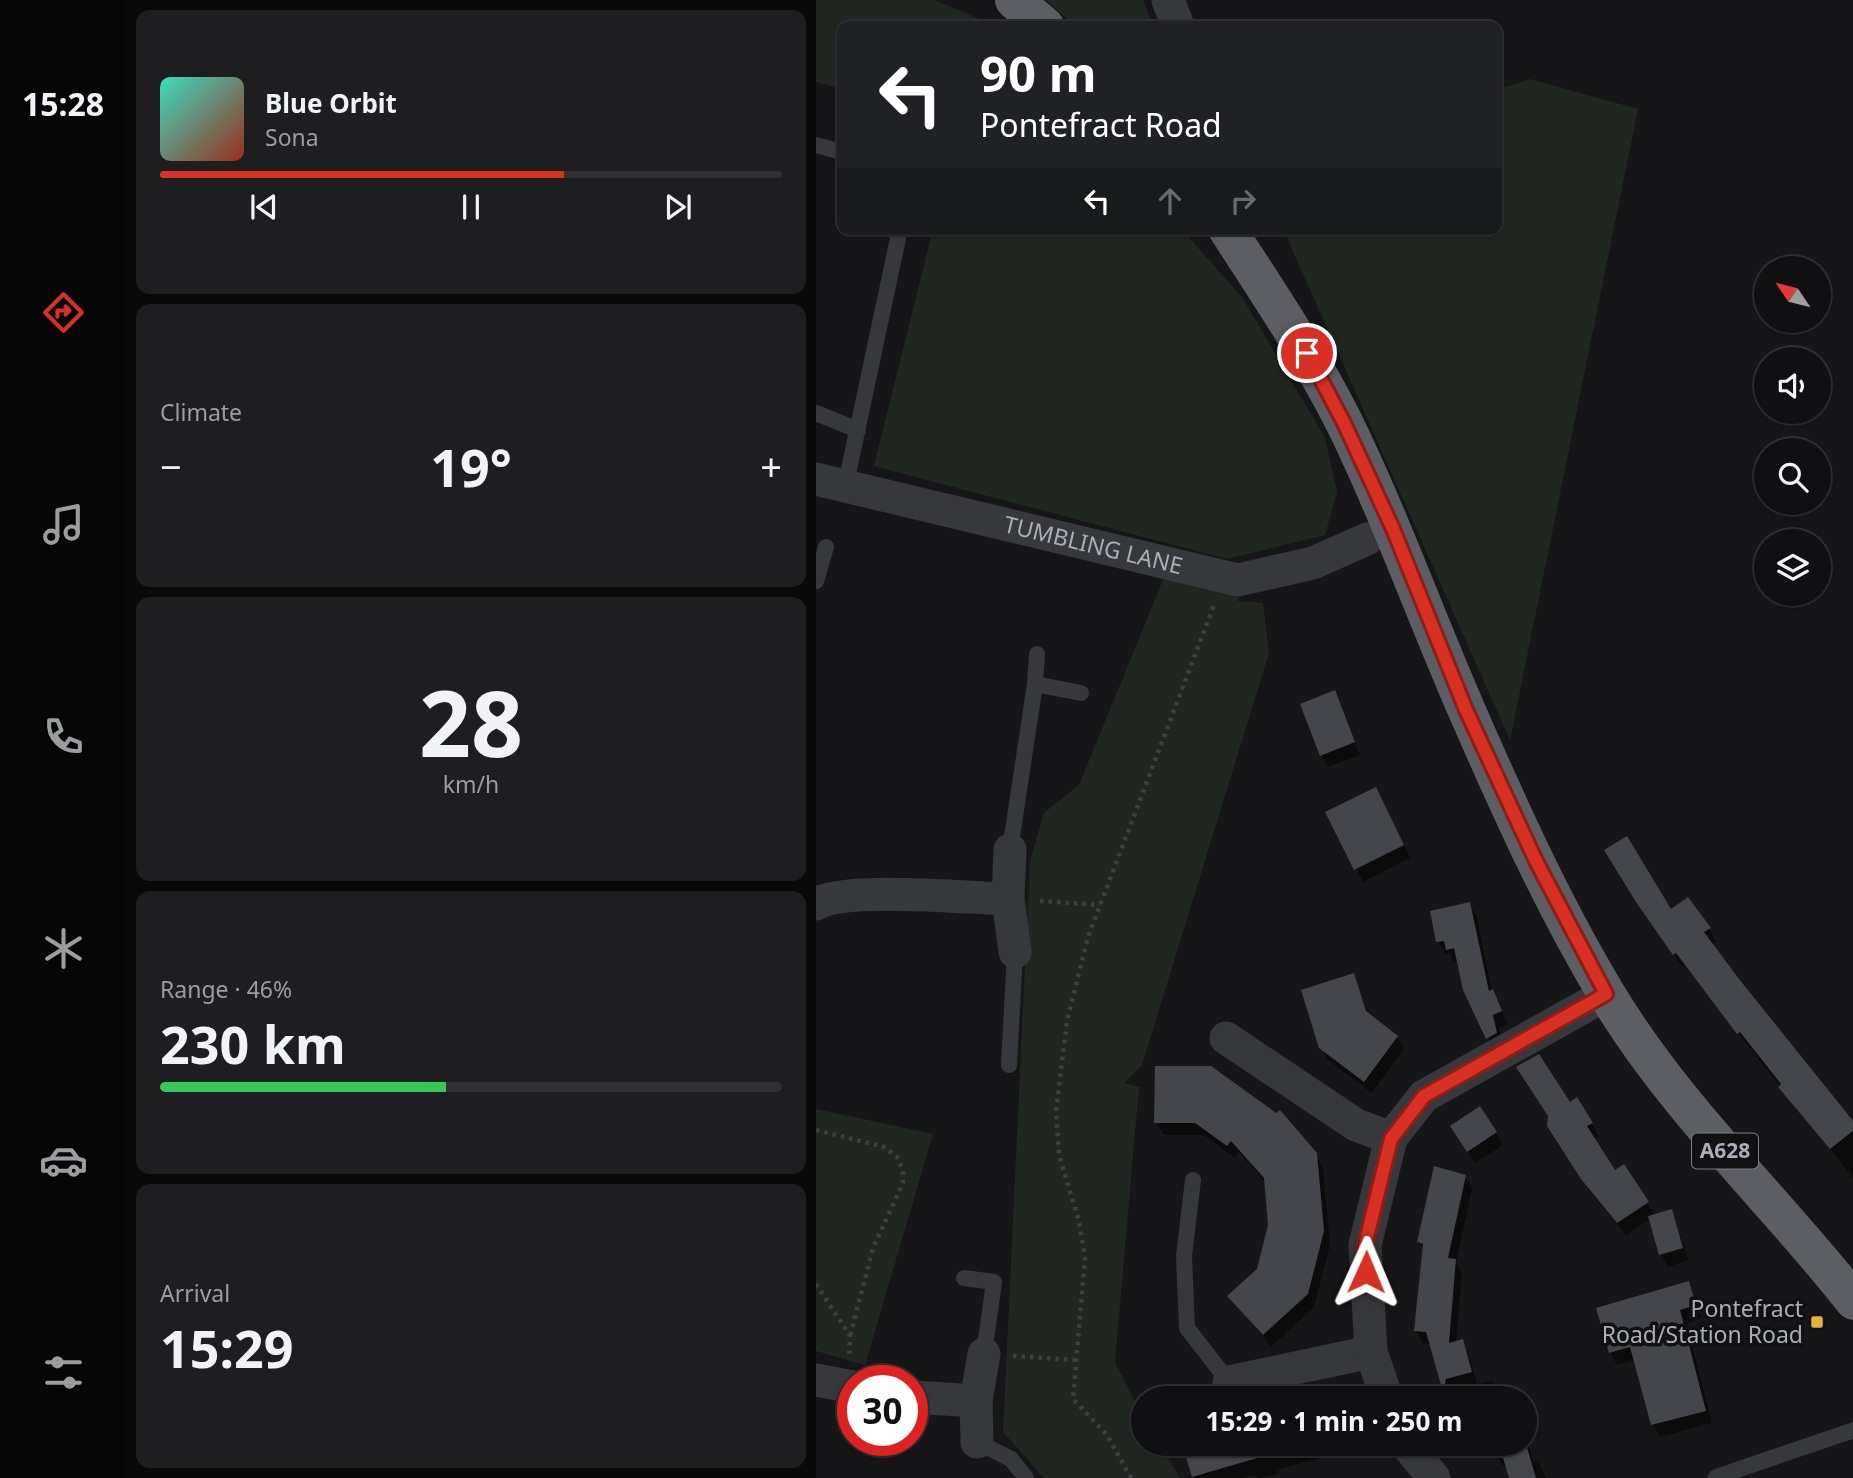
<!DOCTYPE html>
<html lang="en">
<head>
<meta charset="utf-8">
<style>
  :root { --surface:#101012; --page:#1e1e20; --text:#f1f3f6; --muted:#9c9d9f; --line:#303032; --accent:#d93025 }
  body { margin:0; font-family:"Noto Sans",sans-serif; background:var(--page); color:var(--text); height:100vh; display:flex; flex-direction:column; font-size:26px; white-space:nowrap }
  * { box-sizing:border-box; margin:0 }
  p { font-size:23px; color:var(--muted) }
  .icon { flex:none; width:38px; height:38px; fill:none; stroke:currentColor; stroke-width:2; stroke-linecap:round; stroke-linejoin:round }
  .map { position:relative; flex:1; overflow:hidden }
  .drawer { display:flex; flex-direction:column; gap:10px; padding:10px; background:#09090a; width:690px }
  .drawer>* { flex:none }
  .hud { position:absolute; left:21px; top:21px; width:665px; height:214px; border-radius:14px; box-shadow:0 2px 5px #0004,0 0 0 2px var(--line); background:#202124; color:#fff; overflow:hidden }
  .needle { width:46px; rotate:305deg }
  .fabs { position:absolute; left:938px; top:256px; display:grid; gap:14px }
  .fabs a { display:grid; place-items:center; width:77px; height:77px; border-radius:50%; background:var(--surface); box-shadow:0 2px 5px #0004,0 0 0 2px var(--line); font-size:35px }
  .speed { position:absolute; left:21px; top:1365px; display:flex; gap:14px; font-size:35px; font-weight:700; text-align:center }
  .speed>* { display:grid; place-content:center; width:91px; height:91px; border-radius:50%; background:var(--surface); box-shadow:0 2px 5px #0004,0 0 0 2px var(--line); line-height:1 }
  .speed .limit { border:10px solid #d22; background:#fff; color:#111 }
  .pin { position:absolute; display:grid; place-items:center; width:60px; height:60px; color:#fff; margin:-30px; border:4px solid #fff; border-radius:50%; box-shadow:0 2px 7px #0007 }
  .me { position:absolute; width:77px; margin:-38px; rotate:1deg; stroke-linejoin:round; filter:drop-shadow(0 0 5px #0008) }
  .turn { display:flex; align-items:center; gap:24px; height:147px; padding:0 28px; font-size:32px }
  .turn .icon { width:91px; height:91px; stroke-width:2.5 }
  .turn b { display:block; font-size:49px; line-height:60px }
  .lanes { display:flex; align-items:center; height:66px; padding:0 28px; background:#0003; justify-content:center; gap:35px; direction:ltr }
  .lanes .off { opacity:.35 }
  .big { font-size:52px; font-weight:700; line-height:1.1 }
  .drawer .tile { flex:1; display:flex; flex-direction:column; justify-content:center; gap:10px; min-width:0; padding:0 24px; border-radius:14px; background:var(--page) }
  .drawer .dial { align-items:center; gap:0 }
  .dial b { font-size:91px; line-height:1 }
  .song { display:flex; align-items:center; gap:21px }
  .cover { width:84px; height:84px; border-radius:10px; background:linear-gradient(135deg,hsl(170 70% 55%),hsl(10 70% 35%)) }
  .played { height:7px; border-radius:4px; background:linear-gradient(90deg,var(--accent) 65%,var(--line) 65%) }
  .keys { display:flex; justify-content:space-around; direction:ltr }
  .heat { display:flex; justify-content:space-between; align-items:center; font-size:38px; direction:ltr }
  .charge { height:10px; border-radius:5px; background:linear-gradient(90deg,#34c759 46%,var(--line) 0) }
  .trip { position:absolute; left:315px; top:1386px; width:406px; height:70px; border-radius:35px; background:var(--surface); box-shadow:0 2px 5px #0004,0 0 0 2px var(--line); font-weight:700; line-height:70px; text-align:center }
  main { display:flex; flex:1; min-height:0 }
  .dock { display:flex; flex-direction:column; width:126px; justify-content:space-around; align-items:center; background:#060607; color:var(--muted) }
  .dock .icon { width:49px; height:49px }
  .dock .selected { color:var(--accent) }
  .dock b { font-size:32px; color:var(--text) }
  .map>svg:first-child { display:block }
</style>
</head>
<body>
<main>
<nav class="dock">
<b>15:28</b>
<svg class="icon selected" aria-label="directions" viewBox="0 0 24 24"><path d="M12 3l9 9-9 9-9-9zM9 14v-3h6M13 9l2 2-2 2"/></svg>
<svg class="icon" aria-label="music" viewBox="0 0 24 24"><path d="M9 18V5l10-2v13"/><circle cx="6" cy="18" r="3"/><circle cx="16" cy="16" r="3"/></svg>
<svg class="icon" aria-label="phone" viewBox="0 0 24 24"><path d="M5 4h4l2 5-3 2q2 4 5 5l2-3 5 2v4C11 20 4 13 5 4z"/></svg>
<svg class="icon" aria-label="climate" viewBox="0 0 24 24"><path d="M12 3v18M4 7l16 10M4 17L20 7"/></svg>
<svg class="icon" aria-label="car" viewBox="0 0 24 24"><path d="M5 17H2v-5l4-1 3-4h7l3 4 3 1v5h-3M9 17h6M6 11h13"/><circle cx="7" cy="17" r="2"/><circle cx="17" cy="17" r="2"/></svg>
<svg class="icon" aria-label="filters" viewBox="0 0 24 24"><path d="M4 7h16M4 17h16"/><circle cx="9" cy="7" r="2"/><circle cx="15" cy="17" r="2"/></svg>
</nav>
<section class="drawer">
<div class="tile">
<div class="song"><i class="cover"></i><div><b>Blue Orbit</b><p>Sona</p></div></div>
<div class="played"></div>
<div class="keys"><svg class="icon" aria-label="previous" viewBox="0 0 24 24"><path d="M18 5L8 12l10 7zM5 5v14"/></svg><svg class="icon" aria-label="pause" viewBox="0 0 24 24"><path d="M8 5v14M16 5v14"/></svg><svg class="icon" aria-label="next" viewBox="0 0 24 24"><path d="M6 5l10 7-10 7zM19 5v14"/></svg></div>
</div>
<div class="tile"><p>Climate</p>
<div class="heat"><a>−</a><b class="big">19°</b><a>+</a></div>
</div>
<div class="tile dial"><b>28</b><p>km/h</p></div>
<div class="tile"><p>Range · 46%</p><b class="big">230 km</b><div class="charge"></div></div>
<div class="tile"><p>Arrival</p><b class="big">15:29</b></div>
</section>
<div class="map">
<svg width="1038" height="1478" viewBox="0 0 1038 1478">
  <rect width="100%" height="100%" fill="#161618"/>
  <g fill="#202721">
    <path d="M0 0H118L181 26H26V89L0 82Z"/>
    <path d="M230 0H327L337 26H259Z"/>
    <path d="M714 79 822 109 694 740 467 229H681V90Z"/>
    <path d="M117 229H365L426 297 509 438 521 492 509 535 411 559 58 466Z"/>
    <path d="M349 575 424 586 422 601 447 603 453 653 326 1065 308 1083 323 1087 299 1362 327 1417V1444H344L364 1478H228L187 1432 214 861 228 813 263 785Z"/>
    <path d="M0 1109 117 1134 49 1365 0 1351Z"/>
  </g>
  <g fill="#0007">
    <path d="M518 692 544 755 512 767 505 755Z"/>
    <path d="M566 801 594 858 547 882 511 813Z"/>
    <path d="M791 850 854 912 893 929 900 942 896 945 1038 1125V1179L868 965 866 966 829 915Z"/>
    <path d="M653 904 661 917 676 992 692 1024 683 1028 687 1046 679 1051 649 989 643 961 638 962 633 953 629 954 622 942Z"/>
    <path d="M537 975 553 1016 581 1037 588 1049 556 1093 512 1060 505 1047Z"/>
    <path d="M340 1067 500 1154 507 1168 514 1245 498 1307 455 1347 413 1296 442 1270 454 1225 450 1183 423 1152 419 1158 388 1135H348L340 1123Z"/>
    <path d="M753 1104 776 1124 783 1136 778 1140 799 1172 807 1167 839 1216 855 1211 873 1260 852 1267 845 1254 834 1219 810 1235 775 1192 740 1139Z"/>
    <path d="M680 1133 687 1145 659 1163 643 1139Z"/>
    <path d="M649 1176 656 1189 640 1263 646 1273 640 1343 646 1341 653 1354 661 1384 676 1380 684 1398H647L645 1389 637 1391 632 1398 615 1344H607L600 1331 608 1252 603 1242Z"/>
    <path d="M873 1283 886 1318 870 1323 896 1423 844 1437 837 1424 820 1360 801 1365 794 1352Z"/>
    <path d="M709 1432 717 1462 722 1461 730 1478H695L691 1465 687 1466 680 1453 677 1444H709Z"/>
    <path d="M513 1444 509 1445 511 1456 461 1470 462 1474 444 1478 435 1475 424 1478H378L369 1445Z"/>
  </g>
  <g fill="#45464b">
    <path d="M519 690 539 742 504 756 484 704Z"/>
    <path d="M560 787 588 845 538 870 509 812Z"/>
    <path d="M811 836 855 909 872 897 895 928 888 932 923 979 1038 1122V1130L1014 1149 962 1087 965 1084 924 1032 921 1034 860 953 857 955 820 902 788 850Z"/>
    <path d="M654 902 673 991 677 989 686 1011 677 1015 681 1033 670 1039 647 990 638 948 630 950 628 941 620 942 614 911Z"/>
    <path d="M538 973 550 1011 582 1036 548 1082 503 1048 485 990Z"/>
    <path d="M723 1054 754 1102 761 1097 777 1123 771 1126 799 1170 808 1164 833 1202 801 1223 765 1179 731 1126 732 1116 700 1067Z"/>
    <path d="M339 1066H395L460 1113 464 1110 501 1153 508 1231 492 1294 447 1335 411 1296 441 1269 452 1225 448 1178 415 1141 411 1146 379 1123H338Z"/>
    <path d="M664 1106 681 1132 651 1152 634 1126Z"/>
    <path d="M618 1166 650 1175 632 1258 640 1259 633 1343 647 1339 656 1372 630 1379 627 1392 610 1332 598 1331 607 1244 601 1242Z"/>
    <path d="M856 1209 867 1248 843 1255 832 1216Z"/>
    <path d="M873 1281 880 1305 864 1310 890 1411 835 1425 814 1347 793 1353 780 1308Z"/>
    <path d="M366 1444H468L469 1450 376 1477Z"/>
    <path d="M683 1444H710L720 1478H693Z"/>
  </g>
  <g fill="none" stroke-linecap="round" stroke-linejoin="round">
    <g stroke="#3d3f43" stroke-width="4.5" stroke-dasharray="3.5 5" stroke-linecap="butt">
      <path d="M224 901 284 905"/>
      <path d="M0 1130 68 1147 81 1157 87 1170V1183L57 1248 34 1336"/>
      <path d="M0 1284 34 1336 33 1357"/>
      <path d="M197 1356 259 1360"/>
      <path d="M315 1478 291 1435 257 1399 269 1258 263 1221 243 1155 240 1111 251 1021 272 937 398 605"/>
    </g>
    <g stroke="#37383c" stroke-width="16">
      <path d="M0 145 26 152"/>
      <path d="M0 413 42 430"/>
      <path d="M29 488 84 229"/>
      <path d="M0 581 10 547"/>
      <path d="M219 684 265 693"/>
      <path d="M194 850 219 684 221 654"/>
      <path d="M193 1065 199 952"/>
      <path d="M377 1180 368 1256 371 1328 413 1382"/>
      <path d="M148 1278 178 1282 168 1354"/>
      <path d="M161 1442 195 1459 210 1478"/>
      <path d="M900 1477 1038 1430"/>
    </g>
    <g stroke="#37383c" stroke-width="33">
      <path d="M352 0 362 26"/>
      <path id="s1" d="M0 479 422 580 497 563 551 539"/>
      <path d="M194 850 192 899 199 952"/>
      <path d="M0 904C29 886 152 898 192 899"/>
      <path d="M410 1038 540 1125 575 1138"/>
      <path d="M0 1380 37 1387"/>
      <path d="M413 1382 555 1352"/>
      <path d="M96 1397 160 1401"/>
      <path d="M571 1398 555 1352 549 1245 575 1138 608 1096 791 994"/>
      <path d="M161 1442 160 1401 168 1354"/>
      <path d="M590 1444 618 1478"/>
    </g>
    <g stroke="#5c5e64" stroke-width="38">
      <path d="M198 0 229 26"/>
      <path d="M411 229C452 292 494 355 528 422 574 516 609 615 651 711 693 807 736 903 790 993 858 1107 956 1197 1038 1301"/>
    </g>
  </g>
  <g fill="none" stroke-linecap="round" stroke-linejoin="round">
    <defs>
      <path id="route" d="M491 353 528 423 577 529 650 710 720 861 790 994 608 1096 575 1139 549 1245 550 1272"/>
    </defs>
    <use href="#route" stroke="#8d1f18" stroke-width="18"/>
    <use href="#route" stroke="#d93025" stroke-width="12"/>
  </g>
  <rect fill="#e5af41" stroke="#111113" stroke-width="2.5" x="994" y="1315" width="14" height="14" rx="3.5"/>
  <g text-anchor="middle" stroke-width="7" stroke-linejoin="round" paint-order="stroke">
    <rect fill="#111113" stroke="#7b7e86" stroke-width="2" x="876" y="1133.5" width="66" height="35" rx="5"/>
    <g font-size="21" font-weight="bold" fill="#a9adb7">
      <text x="909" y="1158">A628</text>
    </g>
    <g font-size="23" fill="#a9adb7" stroke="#111113">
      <text dy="8" stroke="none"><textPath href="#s1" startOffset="285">TUMBLING LANE</textPath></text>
    </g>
    <g font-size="23" fill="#a9adb7" stroke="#111113" text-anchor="end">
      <text x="987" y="1317">Pontefract<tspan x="987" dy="26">Road/Station Road</tspan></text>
    </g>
  </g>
</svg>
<div class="fabs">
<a><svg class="needle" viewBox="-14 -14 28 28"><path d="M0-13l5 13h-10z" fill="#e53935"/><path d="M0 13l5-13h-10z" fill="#9c9d9f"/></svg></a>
<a><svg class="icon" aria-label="sound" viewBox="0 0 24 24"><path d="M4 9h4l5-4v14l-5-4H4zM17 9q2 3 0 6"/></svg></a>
<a><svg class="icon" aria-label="search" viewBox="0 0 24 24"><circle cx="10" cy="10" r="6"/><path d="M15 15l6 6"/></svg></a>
<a><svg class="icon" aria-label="layers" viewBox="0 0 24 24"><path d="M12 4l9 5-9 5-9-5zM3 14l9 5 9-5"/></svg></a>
</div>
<div class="speed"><div class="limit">30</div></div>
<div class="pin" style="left:491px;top:353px;background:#d93025"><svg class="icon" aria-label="arrive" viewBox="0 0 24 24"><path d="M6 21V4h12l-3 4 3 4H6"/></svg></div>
<svg class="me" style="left:550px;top:1272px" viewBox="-20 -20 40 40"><path d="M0-17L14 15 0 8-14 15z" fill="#d93025" stroke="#fff" stroke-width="4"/></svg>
<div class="trip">15:29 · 1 min · 250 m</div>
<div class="hud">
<div class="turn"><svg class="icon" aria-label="left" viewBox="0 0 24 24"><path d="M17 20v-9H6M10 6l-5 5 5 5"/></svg><div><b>90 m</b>Pontefract Road</div></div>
<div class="lanes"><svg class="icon" aria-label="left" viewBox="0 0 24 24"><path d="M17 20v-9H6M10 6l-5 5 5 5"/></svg><svg class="icon off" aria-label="ahead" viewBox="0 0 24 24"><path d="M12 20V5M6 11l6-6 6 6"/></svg><svg class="icon off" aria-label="right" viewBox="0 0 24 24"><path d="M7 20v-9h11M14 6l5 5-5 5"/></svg></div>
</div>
</div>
</main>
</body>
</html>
